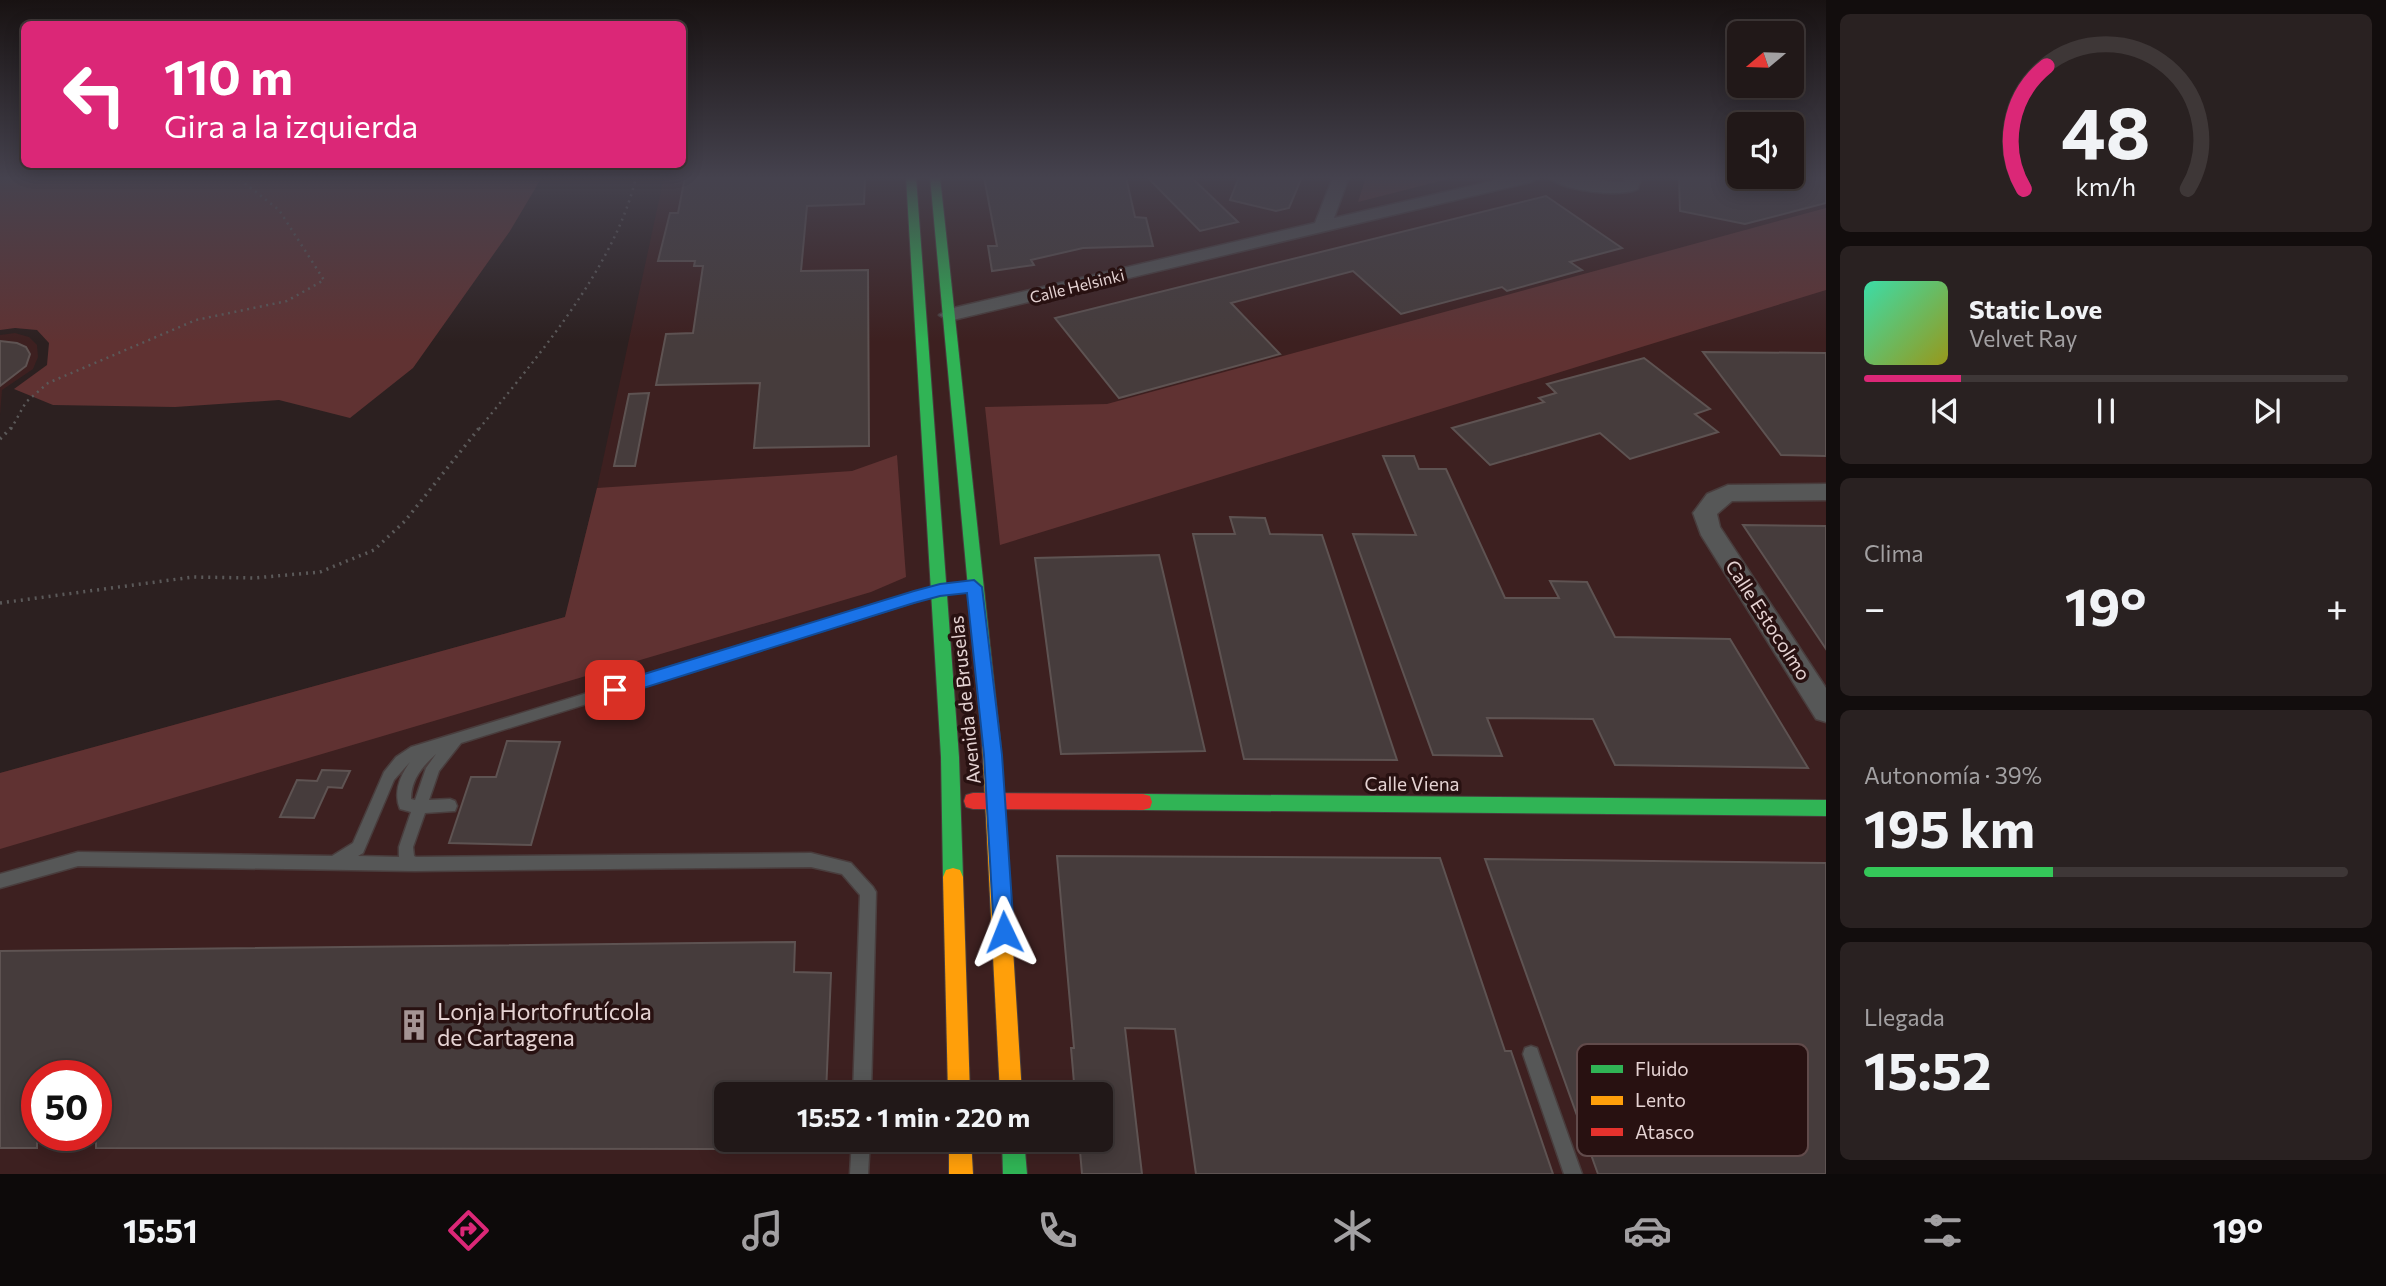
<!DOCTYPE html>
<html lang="es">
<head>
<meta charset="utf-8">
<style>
  :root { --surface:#211818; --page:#292121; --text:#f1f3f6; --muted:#a2a0a2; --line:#3e3737; --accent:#db2777 }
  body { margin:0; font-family:Commissioner,sans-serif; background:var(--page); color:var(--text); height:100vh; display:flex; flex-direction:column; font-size:26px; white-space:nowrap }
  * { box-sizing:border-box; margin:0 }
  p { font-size:23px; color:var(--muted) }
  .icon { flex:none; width:38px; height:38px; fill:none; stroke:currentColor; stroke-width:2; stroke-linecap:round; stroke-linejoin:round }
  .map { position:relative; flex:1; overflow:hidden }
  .panel { display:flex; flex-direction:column; gap:14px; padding:14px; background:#120d0d; width:560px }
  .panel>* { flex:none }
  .banner { position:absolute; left:21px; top:21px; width:665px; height:147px; border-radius:10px; box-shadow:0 4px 18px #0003,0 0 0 2px var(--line); background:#db2777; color:#fff; overflow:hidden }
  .needle { width:46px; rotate:251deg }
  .fabs { position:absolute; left:1727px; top:21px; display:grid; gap:14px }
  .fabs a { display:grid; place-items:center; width:77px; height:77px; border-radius:10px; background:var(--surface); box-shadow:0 4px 18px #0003,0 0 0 2px var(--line); font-size:35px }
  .speed { position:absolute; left:21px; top:1060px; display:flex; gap:14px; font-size:35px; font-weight:700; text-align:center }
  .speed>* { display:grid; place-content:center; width:91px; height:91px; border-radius:50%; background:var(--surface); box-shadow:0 4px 18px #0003,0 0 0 2px var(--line); line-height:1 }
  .speed .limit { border:10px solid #d22; background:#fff; color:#111 }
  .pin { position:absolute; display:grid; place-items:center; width:60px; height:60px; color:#fff; margin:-30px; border-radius:14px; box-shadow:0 4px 10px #0006 }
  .me { position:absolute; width:77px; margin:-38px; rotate:358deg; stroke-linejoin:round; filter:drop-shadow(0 0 5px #0008) }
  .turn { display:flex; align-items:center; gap:24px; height:147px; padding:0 28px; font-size:32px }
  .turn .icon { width:91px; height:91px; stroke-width:2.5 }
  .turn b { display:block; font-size:49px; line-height:60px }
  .big { font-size:52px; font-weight:700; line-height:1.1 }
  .panel .tile { flex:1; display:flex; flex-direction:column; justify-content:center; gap:10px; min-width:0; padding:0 24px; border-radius:10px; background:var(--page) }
  .panel .dial { align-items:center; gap:0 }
  .dial svg { height:182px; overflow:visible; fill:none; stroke:var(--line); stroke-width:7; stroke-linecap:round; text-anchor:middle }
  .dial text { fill:var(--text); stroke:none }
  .song { display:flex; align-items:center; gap:21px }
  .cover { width:84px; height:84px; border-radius:10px; background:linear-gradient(135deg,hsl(160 70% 55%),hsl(60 70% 35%)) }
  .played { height:7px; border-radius:4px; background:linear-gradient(90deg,var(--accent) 20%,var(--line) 20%) }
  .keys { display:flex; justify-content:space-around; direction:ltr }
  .heat { display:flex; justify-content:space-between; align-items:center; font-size:38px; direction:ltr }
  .charge { height:10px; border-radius:5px; background:linear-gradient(90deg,#34c759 39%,var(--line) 0) }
  .trip { position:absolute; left:714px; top:1082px; width:399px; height:70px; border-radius:10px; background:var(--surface); box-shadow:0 4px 18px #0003,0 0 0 2px var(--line); font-weight:700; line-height:70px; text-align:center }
  .tabs { display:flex; height:112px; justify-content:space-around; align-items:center; background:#0d0a0a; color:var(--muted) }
  .tabs .icon { width:49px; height:49px }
  .tabs .active { color:var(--accent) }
  .tabs b { font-size:32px; color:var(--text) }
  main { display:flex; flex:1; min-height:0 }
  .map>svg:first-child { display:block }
</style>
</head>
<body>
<main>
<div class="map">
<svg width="1826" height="1174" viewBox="0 0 1826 1174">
  <rect width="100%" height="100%" fill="#2c2020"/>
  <g fill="#3d2020" fill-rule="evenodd">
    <path d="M664 177H1826V1174H0V773L565 617 597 488ZM37 1076H96V1136H37ZM726 1094H1101V1139H726Z"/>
    <path d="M15 333 29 337 37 345 38 357 33 369 2 390 0 415V335Z"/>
  </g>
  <g fill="#603232">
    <path d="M0 177H542L510 231 413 368 350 418 279 400 175 407 53 405 14 389 47 365 49 343 37 330 15 328 0 330Z"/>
    <path d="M1366 177H1456L1358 202Z"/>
    <path d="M1826 208V290L1000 545 985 407 1107 404Z"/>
    <path d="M897 455 906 577 871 592 0 849V773L565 617 597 488 852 471Z"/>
  </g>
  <g fill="#463c3c" stroke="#5e5352" stroke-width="2">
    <path d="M685 177H865L864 204 807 206 801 271 868 270 869 446 754 448 760 383 656 385 666 334 693 333 703 266H694L695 261H658L670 213H678Z"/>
    <path d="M984 177H1126L1135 217 1146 218 1153 246 1083 248 1031 260 1034 265 992 271 988 246H997Z"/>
    <path d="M1147 177H1191L1238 222 1200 231Z"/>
    <path d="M1239 177H1302L1289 208 1276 211 1230 200Z"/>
    <path d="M1679 177H1826V203L1745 224 1680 211Z"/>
    <path d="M1546 196 1622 248 1570 262 1582 270 1507 291 1502 287 1401 314 1353 271 1231 303 1280 354 1119 398 1055 318Z"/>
    <path d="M0 341 17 343 26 347 30 354 26 366 0 386Z"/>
    <path d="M1703 352 1826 353V456L1781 455Z"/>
    <path d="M1644 358 1710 409 1695 414 1718 432 1630 459 1600 433 1490 465 1452 428 1544 402 1539 398 1556 393 1547 384Z"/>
    <path d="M649 393 635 466H614L629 394Z"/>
    <path d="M1383 456H1414L1419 469H1446L1505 598H1559L1550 581 1587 582 1615 637 1730 639 1808 768 1615 765 1593 719 1487 718 1502 756 1433 755 1353 534 1416 535Z"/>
    <path d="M1230 517 1265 518 1270 534 1322 535 1397 760 1244 759 1193 534H1235Z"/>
    <path d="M1743 525 1826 526V649Z"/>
    <path d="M1159 555 1205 751 1061 754 1035 558Z"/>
    <path d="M507 741 560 742 531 845 449 843 471 777H496Z"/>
    <path d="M322 770 350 771 342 788 328 787 314 818 280 817 297 780 317 781Z"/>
    <path d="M1057 856 1440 858 1505 1051H1511L1553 1174H1196L1175 1029 1125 1028 1142 1174H1082L1079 1139H1101V1094H1075L1071 1048H1074Z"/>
    <path d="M1485 859 1826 863V1174H1598Z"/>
    <path d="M795 942 794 972 831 973 826 1094H726V1149L96 1148V1076H37V1148H0V951Z"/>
  </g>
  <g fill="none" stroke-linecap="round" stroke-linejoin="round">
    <defs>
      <g id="lane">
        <path d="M936 586 940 588 942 591 940 594 461 743 439 771 429 800 450 799 455 801 457 806 455 811 425 813 413 847 414 856 416 857 811 853 851 863 873 887 876 892 871 1094H853L860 895 842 874 811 867 415 871 78 866 0 888V874L78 852 332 856 353 843 384 772 396 757 411 747ZM436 754 426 768 415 800 411 799C411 779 423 766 436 754ZM410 762C400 776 393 792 400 809L411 812 399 847V857L358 856 363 853 394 780Z"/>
        <path d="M1531 1046 1537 1048 1539 1054 1582 1174H1564L1523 1054 1525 1048Z"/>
        <path d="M852 1139H870L868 1174H850Z"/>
      </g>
      <g id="street">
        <path d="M1333 177H1349L1334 218 1509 177H1539L1531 182 949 321 939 315 949 309 1315 223Z"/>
        <path d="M1548 177 1624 182 1625 177H1641L1638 189C1619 198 1563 191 1548 177Z"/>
        <path d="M1826 484V500L1732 501 1717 514 1720 527 1826 688V722L1816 719 1701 535 1693 513 1707 494 1728 485Z"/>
      </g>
      <g id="fast">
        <path d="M906 177H916L959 757 963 877 960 884 953 886 946 884 943 877 941 757Z"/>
        <path d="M930 177H940L1000 739 997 744 991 747 985 744 982 739Z"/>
        <path d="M1143 794 1826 800V816L1143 810 1136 808 1134 802 1136 796Z"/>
        <path d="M1002 1139H1024L1027 1174H1003Z"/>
      </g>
      <g id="slow">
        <path d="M991 731 997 734 1000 739 1022 1094H1000L982 739 985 734Z"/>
        <path d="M953 868 960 870 963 877 970 1094H948L943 877 946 870Z"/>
        <path d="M949 1139H971L973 1174H949Z"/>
      </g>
      <path id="jam" d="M973 793 1143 794 1150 796 1152 802 1150 808 1143 810 973 809 966 807 964 801 966 795Z"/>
    </defs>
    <use href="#lane" stroke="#493d3d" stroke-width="3"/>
    <use href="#street" stroke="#493d3d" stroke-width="3"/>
    <use href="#fast" stroke="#493d3d" stroke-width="2"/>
    <use href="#slow" stroke="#493d3d" stroke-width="2"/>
    <use href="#jam" stroke="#493d3d" stroke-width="2"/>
    <g stroke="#5b5959" stroke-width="2.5" stroke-dasharray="2 4.5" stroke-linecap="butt">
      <path d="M11 429 26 402 48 383 196 320 287 301 324 280 279 210 237 177"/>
      <path d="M479 429C536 358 615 268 636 177"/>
    </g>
    <g stroke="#5b5959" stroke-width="3.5" stroke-dasharray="2 5" stroke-linecap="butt">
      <path d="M0 439 12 427"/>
      <path d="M0 603 193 577 254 578 320 572 374 550 405 521 480 427"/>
    </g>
    <use href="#lane" fill="#565757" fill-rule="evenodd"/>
    <use href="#street" fill="#565757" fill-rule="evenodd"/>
    <use href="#fast" fill="#30b455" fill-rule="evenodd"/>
    <use href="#slow" fill="#ff9f0a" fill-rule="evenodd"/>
    <use href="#jam" fill="#e5322d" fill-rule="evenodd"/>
  </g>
  <linearGradient id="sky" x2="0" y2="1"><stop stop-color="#181212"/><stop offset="0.52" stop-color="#45424e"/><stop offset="1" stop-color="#45424e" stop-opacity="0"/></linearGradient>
  <rect width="1826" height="342" fill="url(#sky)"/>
  <path fill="#1a73e8" stroke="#114b97" stroke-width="2" d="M974 580 982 587 1002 755 1014 932 1011 939 1004 942 997 939 994 932 984 755 967 593 940 596 914 603 615 697 606 690 615 683 914 591 940 584Z"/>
  <defs>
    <symbol id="building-bare" viewBox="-9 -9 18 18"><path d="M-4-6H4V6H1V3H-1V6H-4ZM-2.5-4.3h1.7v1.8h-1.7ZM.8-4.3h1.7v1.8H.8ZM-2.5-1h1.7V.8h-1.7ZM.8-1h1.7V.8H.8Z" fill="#a49494" stroke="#281111" stroke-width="2.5" paint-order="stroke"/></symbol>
  </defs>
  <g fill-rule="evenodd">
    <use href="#building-bare" x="392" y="1003" width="44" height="44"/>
  </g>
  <g text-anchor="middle" stroke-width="7" stroke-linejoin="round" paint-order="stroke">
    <g font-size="16" fill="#e5d3d3" stroke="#281111">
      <text transform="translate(1077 286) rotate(-14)" y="6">Calle Helsinki</text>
    </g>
    <g font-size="19" fill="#e5d3d3" stroke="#281111">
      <text transform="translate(1768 620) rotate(57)" y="7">Calle Estocolmo</text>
      <text transform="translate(965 700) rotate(-96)" y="7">Avenida de Bruselas</text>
      <text x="1412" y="791">Calle Viena</text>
    </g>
    <g font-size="23" fill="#e5d3d3" stroke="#281111" text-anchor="start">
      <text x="437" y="1020">Lonja Hortofrutícola<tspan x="437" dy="26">de Cartagena</tspan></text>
    </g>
  </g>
  <rect x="1577" y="1044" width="231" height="112" rx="10" fill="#281111" stroke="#614b4b" stroke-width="2"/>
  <rect x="1591" y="1065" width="32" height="8" fill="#30b455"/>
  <rect x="1591" y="1096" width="32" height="9" fill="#ff9f0a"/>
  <rect x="1591" y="1128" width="32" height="8" fill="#e5322d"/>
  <g font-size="19" fill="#e5d3d3">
    <text x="1635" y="1076">Fluido</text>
    <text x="1635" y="1107">Lento</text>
    <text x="1635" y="1139">Atasco</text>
  </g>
</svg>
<div class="fabs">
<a><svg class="needle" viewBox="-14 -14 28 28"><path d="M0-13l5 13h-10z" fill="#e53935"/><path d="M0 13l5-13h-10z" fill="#a2a0a2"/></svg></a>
<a><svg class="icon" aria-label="sound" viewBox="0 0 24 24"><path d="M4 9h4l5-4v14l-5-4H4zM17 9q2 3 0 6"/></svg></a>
</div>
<div class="speed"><div class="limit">50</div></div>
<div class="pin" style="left:615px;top:690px;background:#d93025"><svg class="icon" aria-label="arrive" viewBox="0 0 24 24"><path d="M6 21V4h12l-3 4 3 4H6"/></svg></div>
<svg class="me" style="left:1004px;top:932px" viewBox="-20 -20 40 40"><path d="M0-17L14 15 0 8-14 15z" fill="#1a73e8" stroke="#fff" stroke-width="4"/></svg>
<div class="trip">15:52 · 1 min · 220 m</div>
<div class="banner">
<div class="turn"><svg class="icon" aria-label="left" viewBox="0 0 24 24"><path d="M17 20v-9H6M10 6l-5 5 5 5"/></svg><div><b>110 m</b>Gira a la izquierda</div></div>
</div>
</div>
<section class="panel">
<div class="tile dial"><svg viewBox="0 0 100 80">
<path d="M14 69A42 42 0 1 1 86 69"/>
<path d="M14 69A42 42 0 0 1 24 15" stroke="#db2777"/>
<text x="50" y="56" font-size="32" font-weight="700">48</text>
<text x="50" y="72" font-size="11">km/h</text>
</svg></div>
<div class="tile">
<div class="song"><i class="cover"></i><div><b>Static Love</b><p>Velvet Ray</p></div></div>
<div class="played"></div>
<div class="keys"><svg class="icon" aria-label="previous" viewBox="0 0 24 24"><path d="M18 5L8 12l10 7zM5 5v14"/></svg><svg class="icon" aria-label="pause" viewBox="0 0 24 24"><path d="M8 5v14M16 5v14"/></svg><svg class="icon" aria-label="next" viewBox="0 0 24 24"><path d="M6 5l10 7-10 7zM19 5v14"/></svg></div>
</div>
<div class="tile"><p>Clima</p>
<div class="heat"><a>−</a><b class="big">19°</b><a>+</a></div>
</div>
<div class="tile"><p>Autonomía · 39%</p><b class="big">195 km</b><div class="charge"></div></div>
<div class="tile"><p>Llegada</p><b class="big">15:52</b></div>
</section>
</main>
<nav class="tabs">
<b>15:51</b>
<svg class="icon active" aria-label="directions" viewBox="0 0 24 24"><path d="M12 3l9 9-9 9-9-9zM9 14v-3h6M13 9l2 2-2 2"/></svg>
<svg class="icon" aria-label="music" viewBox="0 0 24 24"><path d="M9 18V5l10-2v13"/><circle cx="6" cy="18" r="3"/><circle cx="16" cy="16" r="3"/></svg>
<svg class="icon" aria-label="phone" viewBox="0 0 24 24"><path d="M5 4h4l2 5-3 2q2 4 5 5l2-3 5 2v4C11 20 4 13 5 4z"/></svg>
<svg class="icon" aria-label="climate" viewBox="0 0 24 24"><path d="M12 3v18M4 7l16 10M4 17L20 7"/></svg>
<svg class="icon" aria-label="car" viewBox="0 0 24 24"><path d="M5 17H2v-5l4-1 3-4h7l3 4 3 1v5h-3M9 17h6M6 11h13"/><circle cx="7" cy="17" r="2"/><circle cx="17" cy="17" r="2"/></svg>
<svg class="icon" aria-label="filters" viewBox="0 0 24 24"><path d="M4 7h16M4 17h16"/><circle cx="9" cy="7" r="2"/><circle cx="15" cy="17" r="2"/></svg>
<b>19°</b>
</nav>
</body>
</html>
